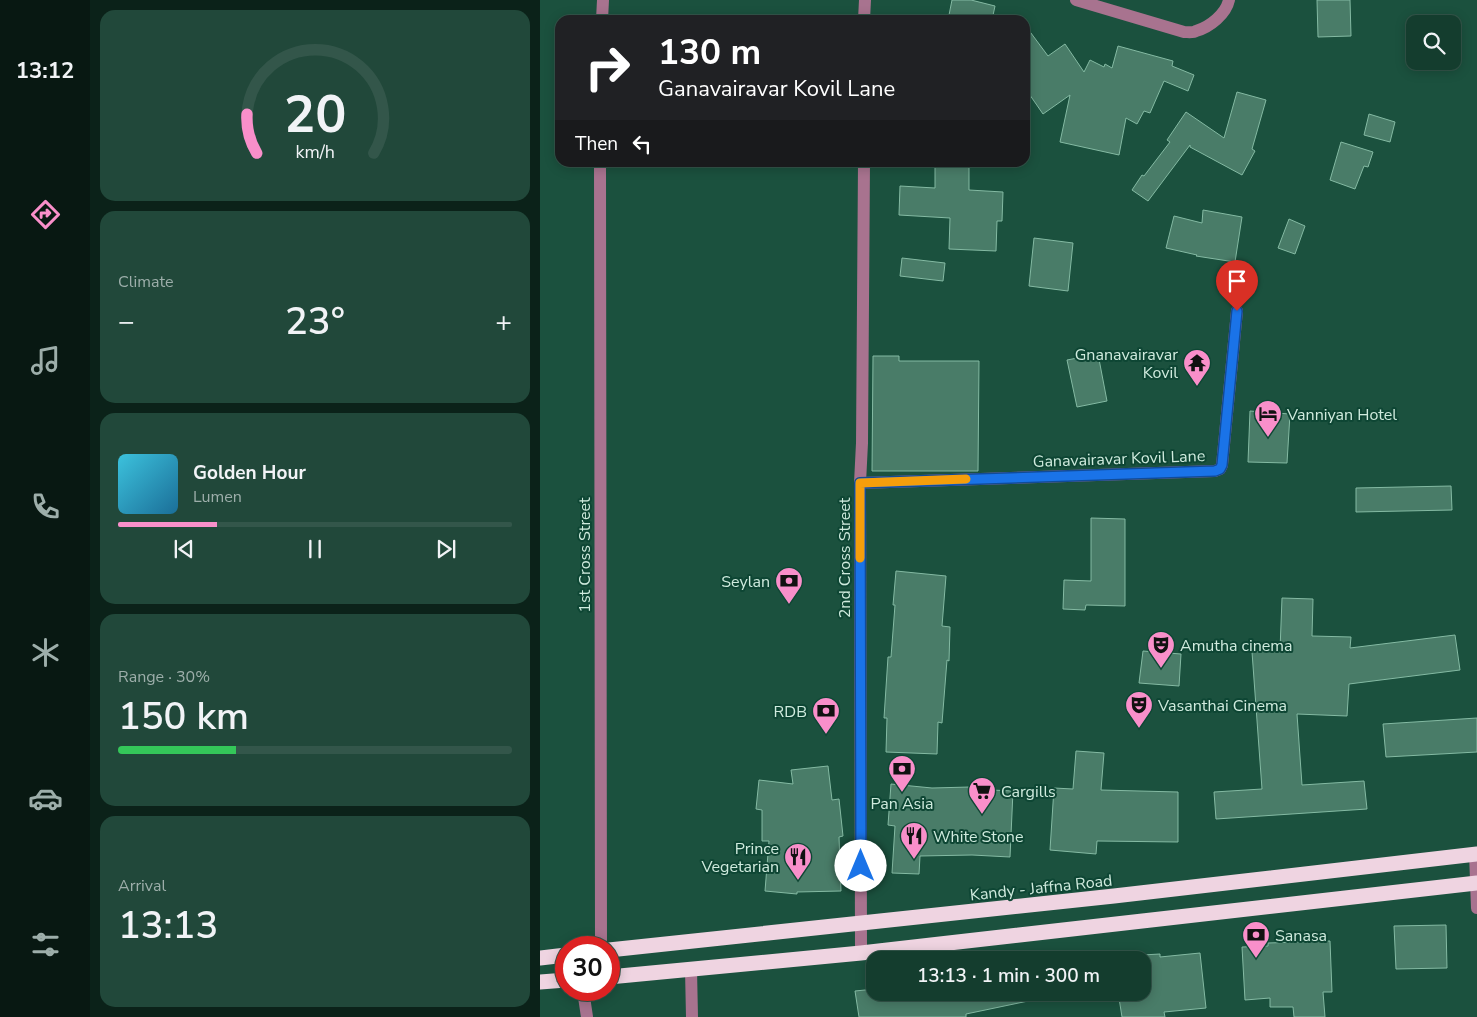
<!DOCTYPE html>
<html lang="en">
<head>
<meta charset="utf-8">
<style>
  :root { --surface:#143d2e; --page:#21483a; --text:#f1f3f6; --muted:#9daeaa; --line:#33564a; --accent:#f98fca }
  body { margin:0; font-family:"Nunito Sans",sans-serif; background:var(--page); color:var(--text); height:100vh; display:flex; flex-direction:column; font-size:19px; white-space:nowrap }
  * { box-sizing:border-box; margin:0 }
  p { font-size:16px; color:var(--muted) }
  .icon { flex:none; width:28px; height:28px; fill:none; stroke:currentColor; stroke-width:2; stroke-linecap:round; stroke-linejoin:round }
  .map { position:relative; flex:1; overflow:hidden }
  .side { display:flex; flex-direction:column; gap:10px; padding:10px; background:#0b2219; width:450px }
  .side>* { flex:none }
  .hud { position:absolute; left:15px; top:15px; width:475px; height:152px; border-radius:15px; box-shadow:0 2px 12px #0003,0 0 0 1px var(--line); background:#202124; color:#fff; overflow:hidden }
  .tools { position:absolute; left:866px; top:15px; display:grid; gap:10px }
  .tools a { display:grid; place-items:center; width:55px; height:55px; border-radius:10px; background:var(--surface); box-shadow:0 2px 12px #0003,0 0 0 1px var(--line); font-size:25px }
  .speed { position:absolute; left:15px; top:936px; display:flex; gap:10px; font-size:25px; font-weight:700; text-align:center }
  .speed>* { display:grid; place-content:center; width:65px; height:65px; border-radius:50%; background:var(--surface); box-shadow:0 2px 12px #0003,0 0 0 1px var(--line); line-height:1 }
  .speed .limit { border:8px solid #d22; background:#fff; color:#111 }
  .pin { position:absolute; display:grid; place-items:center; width:42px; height:42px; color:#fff; margin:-51px -21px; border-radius:50% 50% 50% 0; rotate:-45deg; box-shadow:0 0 5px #0007 }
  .pin .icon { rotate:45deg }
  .me { position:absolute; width:55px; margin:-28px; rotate:0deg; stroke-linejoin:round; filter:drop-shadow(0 0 4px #0008) }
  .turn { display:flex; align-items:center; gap:18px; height:105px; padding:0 20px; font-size:22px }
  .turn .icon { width:65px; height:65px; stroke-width:2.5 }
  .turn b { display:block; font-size:35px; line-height:42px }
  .then { display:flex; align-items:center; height:48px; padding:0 20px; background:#0003; gap:10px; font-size:19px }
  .big { font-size:38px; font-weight:600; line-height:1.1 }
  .side .card { flex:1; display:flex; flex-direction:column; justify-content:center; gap:8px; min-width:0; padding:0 18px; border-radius:15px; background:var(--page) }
  .side .dial { align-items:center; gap:0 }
  .dial svg { height:130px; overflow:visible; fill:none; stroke:var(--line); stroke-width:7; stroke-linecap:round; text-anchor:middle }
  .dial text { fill:var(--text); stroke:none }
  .song { display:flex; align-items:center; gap:15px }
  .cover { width:60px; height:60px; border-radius:8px; background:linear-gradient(135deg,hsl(190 70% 55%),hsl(200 70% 35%)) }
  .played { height:5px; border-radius:2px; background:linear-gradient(90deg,var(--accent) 25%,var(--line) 25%) }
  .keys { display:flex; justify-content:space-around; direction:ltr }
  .heat { display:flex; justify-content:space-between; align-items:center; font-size:28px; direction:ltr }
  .charge { height:8px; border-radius:4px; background:linear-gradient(90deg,#34c759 30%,var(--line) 0) }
  .trip { position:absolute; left:326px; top:951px; width:285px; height:50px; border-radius:15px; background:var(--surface); box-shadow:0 2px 12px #0003,0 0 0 1px var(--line); font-weight:600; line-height:50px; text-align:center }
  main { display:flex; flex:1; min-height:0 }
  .tab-bar { display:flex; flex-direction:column; width:90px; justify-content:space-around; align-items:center; background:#081812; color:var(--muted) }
  .tab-bar .icon { width:35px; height:35px }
  .tab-bar .active { color:var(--accent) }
  .tab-bar b { font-size:22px; color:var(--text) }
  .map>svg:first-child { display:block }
</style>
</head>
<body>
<main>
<nav class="tab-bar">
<b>13:12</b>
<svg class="icon active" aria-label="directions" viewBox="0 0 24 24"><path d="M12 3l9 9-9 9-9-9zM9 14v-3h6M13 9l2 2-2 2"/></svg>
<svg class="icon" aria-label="music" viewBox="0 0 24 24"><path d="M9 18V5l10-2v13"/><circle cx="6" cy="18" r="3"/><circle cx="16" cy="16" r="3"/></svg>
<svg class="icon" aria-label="phone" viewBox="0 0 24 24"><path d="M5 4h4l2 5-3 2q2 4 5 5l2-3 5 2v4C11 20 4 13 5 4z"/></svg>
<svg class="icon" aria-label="climate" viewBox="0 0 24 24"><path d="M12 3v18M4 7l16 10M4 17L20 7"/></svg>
<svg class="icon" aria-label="car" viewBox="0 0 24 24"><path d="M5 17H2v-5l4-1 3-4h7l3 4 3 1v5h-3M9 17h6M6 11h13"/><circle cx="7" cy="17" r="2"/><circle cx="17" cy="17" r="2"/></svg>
<svg class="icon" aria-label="filters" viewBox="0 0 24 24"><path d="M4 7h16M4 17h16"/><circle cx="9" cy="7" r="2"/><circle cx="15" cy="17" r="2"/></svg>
</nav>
<section class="side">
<div class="card dial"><svg viewBox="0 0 100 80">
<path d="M14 69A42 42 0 1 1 86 69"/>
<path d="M14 69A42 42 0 0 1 8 45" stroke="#f98fca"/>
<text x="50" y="56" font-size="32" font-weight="700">20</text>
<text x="50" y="72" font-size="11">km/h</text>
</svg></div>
<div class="card"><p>Climate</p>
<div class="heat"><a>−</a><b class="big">23°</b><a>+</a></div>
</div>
<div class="card">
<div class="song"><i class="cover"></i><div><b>Golden Hour</b><p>Lumen</p></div></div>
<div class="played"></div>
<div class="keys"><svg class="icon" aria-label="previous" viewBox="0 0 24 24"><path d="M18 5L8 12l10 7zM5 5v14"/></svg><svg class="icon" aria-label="pause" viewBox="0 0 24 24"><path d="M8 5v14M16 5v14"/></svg><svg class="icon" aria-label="next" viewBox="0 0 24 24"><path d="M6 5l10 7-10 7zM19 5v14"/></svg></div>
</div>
<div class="card"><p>Range · 30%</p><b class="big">150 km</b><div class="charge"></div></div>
<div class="card"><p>Arrival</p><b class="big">13:13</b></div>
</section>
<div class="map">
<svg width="937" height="1017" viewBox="0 0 937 1017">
  <rect width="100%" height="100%" fill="#1b513e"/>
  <g fill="#497c68" stroke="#84baa3">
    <path d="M412 0H431L455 6 452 20H408Z"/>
    <path d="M777 0H810L811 36 778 37Z"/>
    <path d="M485 25 508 56 525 44 544 72 550 60 564 67 565 64 572 68 578 46 633 61 632 66 654 75 648 91 624 81 610 113 604 111 597 124 586 118 579 155 520 142 530 95 503 114 485 88Z"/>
    <path d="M697 92 726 100 712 149 715 151 702 175 650 147V145L608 201 592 190 602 175 604 176 630 142 627 140 646 112 684 138Z"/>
    <path d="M829 114 855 122 850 142 824 135Z"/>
    <path d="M801 142 833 152 828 167 824 166 815 189 790 180Z"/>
    <path d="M395 162H429V190L463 192 462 221H457L456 251 409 249 410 218 359 215 360 186 395 188Z"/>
    <path d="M663 210 702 217 695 262 656 256 657 255 626 248 634 216 662 223Z"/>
    <path d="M749 219 765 226 755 254 738 248Z"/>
    <path d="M494 238 533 243 528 291 489 286Z"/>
    <path d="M362 258 405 263 403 281 360 276Z"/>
    <path d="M558 354 567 401 537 407 527 360Z"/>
    <path d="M333 356H359V361H439L438 471H332Z"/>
    <path d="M710 411 750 414 747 463 708 462Z"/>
    <path d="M911 486 912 510 816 512V488Z"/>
    <path d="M551 518 585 519V606L546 605 545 610 523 609 524 580 551 581Z"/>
    <path d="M356 571 406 576 402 626 410 627 409 661 407 660 402 723 398 722 397 754 346 752 347 718H344L348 657H351L355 605H353Z"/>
    <path d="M742 598 773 599 772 636 811 637 810 648 915 635 920 670 809 684 807 716 757 714 762 785 824 781 827 809 676 819 674 792 722 789 712 652 740 650Z"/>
    <path d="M603 651 641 654 639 686 599 683Z"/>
    <path d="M937 718V752L846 757 843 724Z"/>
    <path d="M536 751 564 753 561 790 638 792V842L557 841 556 854 510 850 514 788 533 789Z"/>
    <path d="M288 766 292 800 299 799 303 836 299 837 301 891 257 892V894L225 891 229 841H222V810L216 809 219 780 253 784 251 770Z"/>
    <path d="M351 784 392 788 430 787V789L473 791 470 857 432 855 380 856 379 874 352 873 355 826 348 825Z"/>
    <path d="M906 925 907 968 856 969 854 926Z"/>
    <path d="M790 941 792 992H783L785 1017H754L753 1007H730V998L705 1000 702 947 728 946V943Z"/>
    <path d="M660 953 666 1008 624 1012 625 1017H582L578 992H602V955L620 954V957Z"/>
    <path d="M335 989V992H493V1000L426 1014V1017H319L315 991Z"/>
  </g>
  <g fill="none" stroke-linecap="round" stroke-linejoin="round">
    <g stroke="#a8738f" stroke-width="12">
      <path d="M536 0 644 32C648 32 653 33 656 31 670 27 686 14 689 0"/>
      <path d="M62 20 63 0"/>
      <path d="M324 20 325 0"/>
      <path d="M60 162 61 948"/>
      <path d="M320 483 675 471 680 469 682 465 697 311"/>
      <path d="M935 853 937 908"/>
      <path d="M321 953 320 483 322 443 324 162"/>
      <path d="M151 969 152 1017"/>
      <path d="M43 990 47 1017"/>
    </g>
    <g stroke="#efd4e1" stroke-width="15">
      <path d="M69 950 574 896 937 854"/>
      <path d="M0 958 26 955"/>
      <path d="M69 977 321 953 937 883"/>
      <path d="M0 982 26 980"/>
    </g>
  </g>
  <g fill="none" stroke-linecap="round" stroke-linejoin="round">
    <defs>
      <path id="route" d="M321 866 320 483 675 471 680 469 682 465 697 311"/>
    </defs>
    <use href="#route" stroke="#114b97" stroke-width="12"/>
    <use href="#route" stroke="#1a73e8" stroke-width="9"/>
    <path stroke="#f59e0b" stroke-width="9" d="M320 558V483L426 479"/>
  </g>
  <defs>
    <symbol id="temple-pin" viewBox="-11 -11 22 30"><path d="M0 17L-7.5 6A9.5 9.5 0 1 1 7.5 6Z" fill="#f98fca" stroke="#0e4634"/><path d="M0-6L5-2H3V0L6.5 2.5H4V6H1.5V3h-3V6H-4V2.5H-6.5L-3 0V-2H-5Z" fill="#111"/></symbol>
    <symbol id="hotel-pin" viewBox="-11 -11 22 30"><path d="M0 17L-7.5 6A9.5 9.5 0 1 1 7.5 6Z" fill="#f98fca" stroke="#0e4634"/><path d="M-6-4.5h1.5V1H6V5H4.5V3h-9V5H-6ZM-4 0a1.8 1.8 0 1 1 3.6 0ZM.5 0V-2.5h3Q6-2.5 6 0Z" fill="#111"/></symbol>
    <symbol id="bank-pin" viewBox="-11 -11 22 30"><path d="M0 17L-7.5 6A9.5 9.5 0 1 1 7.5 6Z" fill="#f98fca" stroke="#0e4634"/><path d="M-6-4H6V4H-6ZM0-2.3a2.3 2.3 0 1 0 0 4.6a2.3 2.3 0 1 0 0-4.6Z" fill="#111"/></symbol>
    <symbol id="theatre-pin" viewBox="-11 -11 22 30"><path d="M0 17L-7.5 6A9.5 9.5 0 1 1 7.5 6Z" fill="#f98fca" stroke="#0e4634"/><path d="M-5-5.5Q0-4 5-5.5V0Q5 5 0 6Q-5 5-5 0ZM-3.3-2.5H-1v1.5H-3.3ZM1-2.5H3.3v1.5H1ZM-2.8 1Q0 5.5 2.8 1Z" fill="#111"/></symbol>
    <symbol id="supermarket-pin" viewBox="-11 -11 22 30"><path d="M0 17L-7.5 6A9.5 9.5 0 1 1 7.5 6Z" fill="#f98fca" stroke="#0e4634"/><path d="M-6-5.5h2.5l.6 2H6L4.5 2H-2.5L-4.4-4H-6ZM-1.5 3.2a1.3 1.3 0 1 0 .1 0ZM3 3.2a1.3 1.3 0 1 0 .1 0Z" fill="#111"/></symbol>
    <symbol id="restaurant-pin" viewBox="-11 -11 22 30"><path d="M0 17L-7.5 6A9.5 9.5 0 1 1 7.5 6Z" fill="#f98fca" stroke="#0e4634"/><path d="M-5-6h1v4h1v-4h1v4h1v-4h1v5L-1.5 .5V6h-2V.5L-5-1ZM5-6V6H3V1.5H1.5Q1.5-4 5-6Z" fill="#111"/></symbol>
  </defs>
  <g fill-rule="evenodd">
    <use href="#temple-pin" x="641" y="347" width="32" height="43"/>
    <use href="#hotel-pin" x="712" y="398" width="32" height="43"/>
    <use href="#bank-pin" x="233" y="565" width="32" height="43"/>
    <use href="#theatre-pin" x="605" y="629" width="32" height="43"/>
    <use href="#theatre-pin" x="583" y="689" width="32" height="43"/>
    <use href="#bank-pin" x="270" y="695" width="32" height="43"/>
    <use href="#bank-pin" x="346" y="753" width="32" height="43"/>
    <use href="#supermarket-pin" x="426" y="775" width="32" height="43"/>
    <use href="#restaurant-pin" x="358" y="820" width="32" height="43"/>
    <use href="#restaurant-pin" x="242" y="841" width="32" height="43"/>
    <use href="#bank-pin" x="700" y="919" width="32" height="43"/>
  </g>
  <g text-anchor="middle" stroke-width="4" stroke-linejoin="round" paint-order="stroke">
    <g font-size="16" fill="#d0ebde" stroke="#0e4634" text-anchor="start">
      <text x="638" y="360" text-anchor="end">Gnanavairavar<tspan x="638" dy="18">Kovil</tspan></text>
      <text x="747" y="420">Vanniyan Hotel</text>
      <text x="230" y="587" text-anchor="end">Seylan</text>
      <text x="640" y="651">Amutha cinema</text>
      <text x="618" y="711">Vasanthai Cinema</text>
      <text x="267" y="717" text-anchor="end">RDB</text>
      <text x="461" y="797">Cargills</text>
      <text x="362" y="809" text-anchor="middle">Pan Asia</text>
      <text x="393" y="842">White Stone</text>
      <text x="239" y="854" text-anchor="end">Prince<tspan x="239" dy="18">Vegetarian</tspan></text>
      <text x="735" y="941">Sanasa</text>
    </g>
    <g font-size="16" fill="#d0ebde" stroke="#0e4634">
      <text transform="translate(579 458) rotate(-2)" y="6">Ganavairavar Kovil Lane</text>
      <text transform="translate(44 555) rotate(-90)" y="6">1st Cross Street</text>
      <text transform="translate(304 558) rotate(-90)" y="6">2nd Cross Street</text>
      <text transform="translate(501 887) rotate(-6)" y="6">Kandy - Jaffna Road</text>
    </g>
  </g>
</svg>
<div class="tools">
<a><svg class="icon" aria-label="search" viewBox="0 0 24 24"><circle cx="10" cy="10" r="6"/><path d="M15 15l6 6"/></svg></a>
</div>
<div class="speed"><div class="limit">30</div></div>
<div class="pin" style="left:697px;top:311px;background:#d93025"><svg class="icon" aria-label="arrive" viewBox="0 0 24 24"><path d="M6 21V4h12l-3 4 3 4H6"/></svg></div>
<svg class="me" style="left:321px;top:866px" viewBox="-20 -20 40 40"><circle r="19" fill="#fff"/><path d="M0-13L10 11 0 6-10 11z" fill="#1a73e8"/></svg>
<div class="trip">13:13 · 1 min · 300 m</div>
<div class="hud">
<div class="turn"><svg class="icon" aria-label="right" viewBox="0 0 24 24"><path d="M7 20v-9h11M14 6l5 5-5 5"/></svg><div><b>130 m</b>Ganavairavar Kovil Lane</div></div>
<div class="then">Then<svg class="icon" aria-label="left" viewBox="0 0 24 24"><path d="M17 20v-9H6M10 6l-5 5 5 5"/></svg></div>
</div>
</div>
</main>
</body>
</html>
